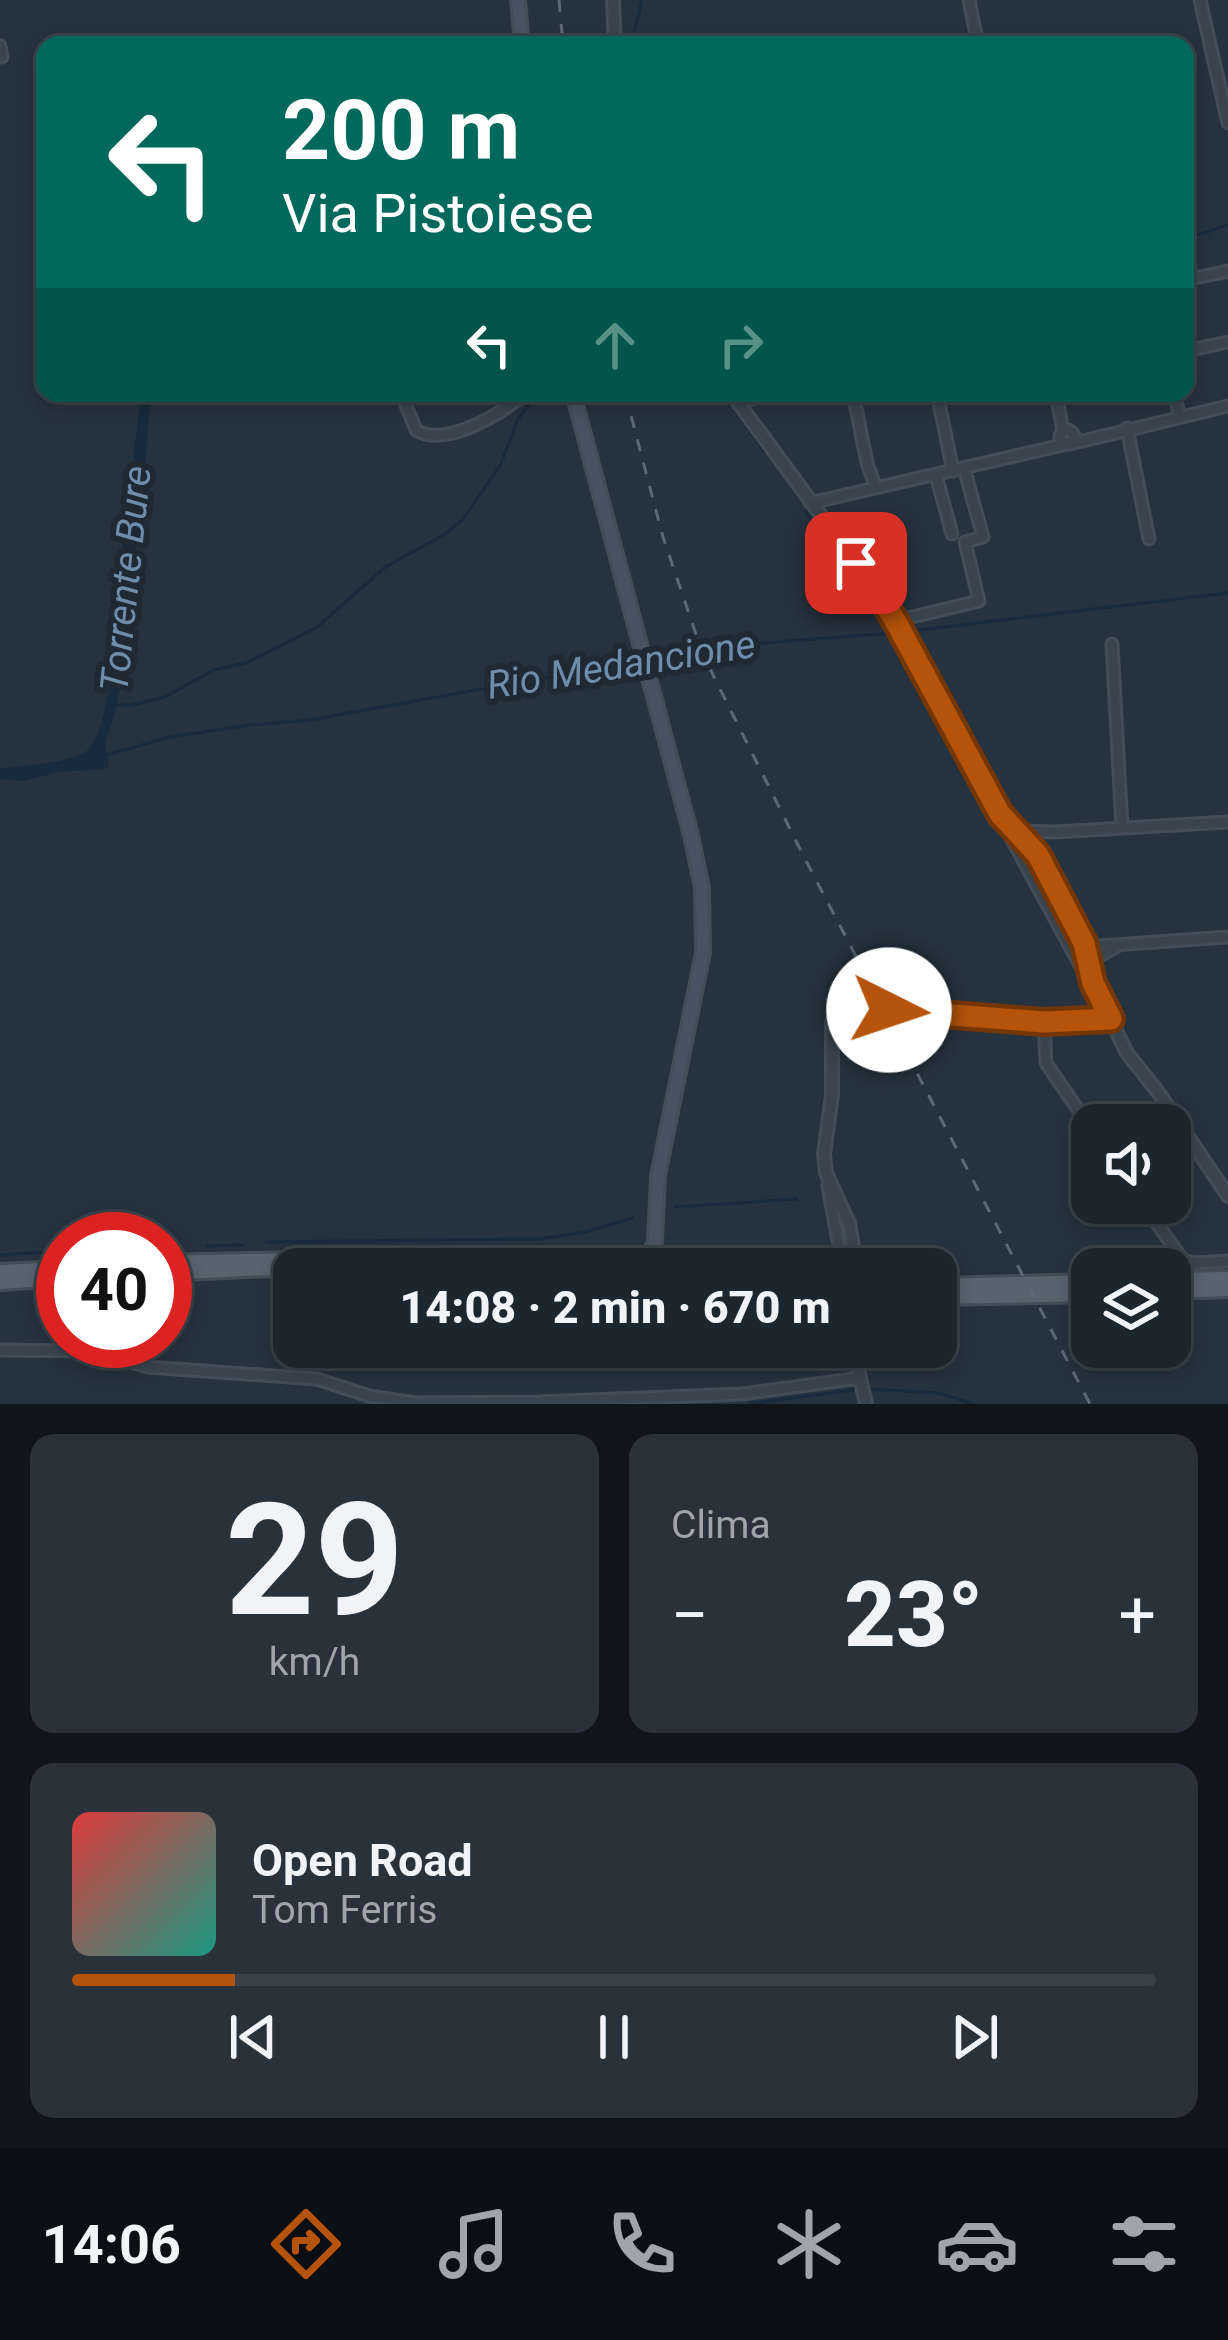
<!DOCTYPE html>
<html lang="it">
<head>
<meta charset="utf-8">
<style>
  :root { --surface:#1c262f; --page:#29323b; --text:#f1f3f6; --muted:#a0a5aa; --line:#3a434b; --accent:#b45309 }
  body { margin:0; font-family:Roboto,sans-serif; background:var(--page); color:var(--text); height:100vh; display:flex; flex-direction:column; font-size:45px; white-space:nowrap }
  * { box-sizing:border-box; margin:0 }
  p { font-size:39px; color:var(--muted) }
  .icon { flex:none; width:66px; height:66px; fill:none; stroke:currentColor; stroke-width:2; stroke-linecap:round; stroke-linejoin:round }
  .map { position:relative; height:1404px; overflow:hidden }
  .sheet { display:flex; flex-direction:column; gap:30px; padding:30px; background:#0f151a; flex:1 }
  .sheet>* { flex:none }
  .banner { position:absolute; left:36px; top:36px; width:1158px; height:366px; border-radius:24px; box-shadow:0 6px 18px #0003,0 0 0 3px var(--line); background:#00695c; color:#fff; overflow:hidden }
  .controls { position:absolute; left:1071px; top:1104px; display:grid; gap:24px }
  .controls a { display:grid; place-items:center; width:120px; height:120px; border-radius:24px; background:var(--surface); box-shadow:0 6px 18px #0003,0 0 0 3px var(--line); font-size:60px }
  .speed { position:absolute; left:36px; top:1212px; display:flex; gap:24px; font-size:60px; font-weight:700; text-align:center }
  .speed>* { display:grid; place-content:center; width:156px; height:156px; border-radius:50%; background:var(--surface); box-shadow:0 6px 18px #0003,0 0 0 3px var(--line); line-height:1 }
  .speed .limit { border:18px solid #d22; background:#fff; color:#111 }
  .pin { position:absolute; display:grid; place-items:center; width:102px; height:102px; color:#fff; margin:-51px; border-radius:24px; box-shadow:0 6px 18px #0006 }
  .me { position:absolute; width:132px; margin:-66px; rotate:94deg; stroke-linejoin:round; filter:drop-shadow(0 0 9px #0008) }
  .turn { display:flex; align-items:center; gap:42px; height:252px; padding:0 48px; font-size:54px }
  .turn .icon { width:156px; height:156px; stroke-width:2.5 }
  .turn b { display:block; font-size:84px; line-height:102px }
  .lanes { display:flex; align-items:center; height:114px; padding:0 48px; background:#0003; justify-content:center; gap:60px; direction:ltr }
  .lanes .off { opacity:.35 }
  .big { font-size:90px; font-weight:800; line-height:1.1 }
  .sheet .card { flex:1; display:flex; flex-direction:column; justify-content:center; gap:18px; min-width:0; padding:0 42px; border-radius:24px; background:var(--page) }
  .sheet .dial { align-items:center; gap:0 }
  .dial b { font-size:156px; line-height:1 }
  .song { display:flex; align-items:center; gap:36px }
  .cover { width:144px; height:144px; border-radius:18px; background:linear-gradient(135deg,hsl(0 70% 55%),hsl(170 70% 35%)) }
  .played { height:12px; border-radius:6px; background:linear-gradient(90deg,var(--accent) 15%,var(--line) 15%) }
  .keys { display:flex; justify-content:space-around; direction:ltr }
  .heat { display:flex; justify-content:space-between; align-items:center; font-size:66px; direction:ltr }
  .sheet .tiles { flex:1; display:grid; gap:30px; grid-template-columns:1fr 1fr }
  .card:last-child { grid-column:span 2 }
  .trip { position:absolute; left:273px; top:1248px; width:684px; height:120px; border-radius:24px; background:var(--surface); box-shadow:0 6px 18px #0003,0 0 0 3px var(--line); font-weight:800; line-height:120px; text-align:center }
  .menu { display:flex; height:192px; justify-content:space-around; align-items:center; background:#0b0f13; color:var(--muted) }
  .menu .icon { width:84px; height:84px }
  .menu .on { color:var(--accent) }
  .menu b { font-size:54px; color:var(--text) }
  .map>svg:first-child { display:block }
</style>
</head>
<body>
<div class="map">
<svg width="1228" height="1404" viewBox="0 0 1228 1404">
  <rect width="100%" height="100%" fill="#25323f"/>
  <path fill="#182a3d" d="M141 393H150L146 459 131 571 125 666 115 712 105 744 109 766 105 769 58 772 24 781 0 779V769C20 766 76 763 89 749 116 720 120 574 124 531 128 485 137 439 141 393Z"/>
  <g fill="none" stroke-linecap="round" stroke-linejoin="round">
    <g stroke="#182a3d" stroke-width="3">
      <path d="M631 45 642 0"/>
      <path d="M1185 239 1228 225"/>
      <path d="M723 393 764 451"/>
      <path d="M805 511 888 632"/>
      <path d="M902 632 1228 593"/>
      <path d="M646 659 711 647 893 633"/>
      <path d="M114 705H131L165 697 213 670 246 663 317 627 384 568 445 534 463 519 500 466 518 419 538 393"/>
      <path d="M103 756 170 737 250 725 310 720 637 661"/>
      <path d="M675 1207 797 1199"/>
      <path d="M266 1242 539 1239 585 1232 633 1218"/>
      <path d="M165 1246 178 1245"/>
      <path d="M206 1246 243 1245"/>
      <path d="M0 1255 63 1251"/>
      <path d="M869 1389 939 1393 973 1404"/>
      <path d="M749 1404 860 1389"/>
    </g>
    <defs>
      <g id="minor">
        <path d="M969 0 978 45"/>
        <path d="M1200 0 1228 123"/>
        <path d="M0 46 2 57"/>
        <path d="M1185 280 1228 271"/>
        <path d="M1185 351 1228 342"/>
        <path d="M401 393 416 430C443 448 503 415 524 393"/>
        <path d="M853 393 867 463 876 488"/>
        <path d="M937 393 953 471"/>
        <path d="M1056 393 1063 431"/>
        <path d="M1174 393 1180 417"/>
        <path d="M737 402 780 393"/>
        <path d="M1127 428 1149 539"/>
        <circle cx="1067" cy="437" r="7"/>
        <path d="M1070 444 1228 406"/>
        <path d="M936 475 952 534"/>
        <path d="M810 503 1067 444"/>
        <path d="M908 618 979 601 965 542 983 537 964 468"/>
        <path d="M1112 644 1122 827"/>
        <path d="M1017 831 1056 832 1228 822"/>
        <path d="M1085 947 1228 937"/>
        <path d="M1092 972 1096 958 1116 947"/>
        <path d="M1044 1023 1046 1063 1092 1130"/>
        <path d="M828 1186 843 1269"/>
        <path d="M1142 1203 1183 1260 1194 1263 1228 1261"/>
        <path d="M0 1350 93 1351 148 1367 317 1379 369 1396 415 1403 540 1402 742 1394 860 1378"/>
      </g>
      <g id="tertiary">
        <path d="M613 0 615 45"/>
        <path d="M731 393 879 594 1086 975 1093 983 1127 1053 1158 1092 1228 1196"/>
        <path d="M1010 824C1049 863 1080 920 1091 974"/>
        <path d="M889 1010 1044 1023 1111 1020"/>
        <path d="M857 1269 849 1223 826 1173 824 1154 832 1095V1022L836 1013 844 1008 876 1009"/>
        <path d="M858 1347V1369L866 1404"/>
      </g>
      <g id="secondary">
        <path d="M518 0 522 45"/>
        <path d="M573 393 691 835 702 888 703 953 658 1176 655 1241 644 1266"/>
      </g>
      <g id="primary">
        <path d="M165 1263 333 1259 477 1269"/>
        <path d="M638 1269 660 1262 683 1269"/>
        <path d="M0 1272 63 1269"/>
        <path d="M165 1273 268 1268 337 1269"/>
        <path d="M1170 1280 1228 1279"/>
        <path d="M0 1282 63 1278"/>
        <path d="M936 1286 1092 1282"/>
        <path d="M1170 1291 1228 1289"/>
        <path d="M936 1297 1092 1294"/>
      </g>
    </defs>
    <use href="#minor" stroke="#424d58" stroke-width="15"/>
    <use href="#tertiary" stroke="#424d58" stroke-width="16"/>
    <use href="#secondary" stroke="#424d58" stroke-width="18"/>
    <use href="#primary" stroke="#424d58" stroke-width="20"/>
    <use href="#minor" stroke="#39444f" stroke-width="9"/>
    <use href="#tertiary" stroke="#39444f" stroke-width="10"/>
    <use href="#secondary" stroke="#475362" stroke-width="12"/>
    <use href="#primary" stroke="#57636f" stroke-width="14"/>
    <g stroke="#5b6876" stroke-width="3" stroke-dasharray="12 12" stroke-linecap="butt">
      <path d="M559 0 563 45"/>
      <path d="M625 393 663 537 703 655 803 855 1090 1404"/>
    </g>
  </g>
  <g fill="none" stroke-linecap="round" stroke-linejoin="round">
    <defs>
      <path id="route" d="M856 563 879 594 897 624 1000 814 1038 855 1084 943 1093 983 1111 1019 1044 1022 889 1010"/>
    </defs>
    <use href="#route" stroke="#753606" stroke-width="30"/>
    <use href="#route" stroke="#b45309" stroke-width="21"/>
  </g>
  <g text-anchor="middle" stroke-width="12" stroke-linejoin="round" paint-order="stroke">
    <g font-size="39" font-style="italic" fill="#6f8ca8" stroke="#1e2934">
      <text transform="translate(125 579) rotate(-84)" y="14">Torrente Bure</text>
      <text transform="translate(621 664) rotate(-9)" y="14">Rio Medancione</text>
    </g>
  </g>
</svg>
<div class="controls">
<a><svg class="icon" aria-label="sound" viewBox="0 0 24 24"><path d="M4 9h4l5-4v14l-5-4H4zM17 9q2 3 0 6"/></svg></a>
<a><svg class="icon" aria-label="layers" viewBox="0 0 24 24"><path d="M12 4l9 5-9 5-9-5zM3 14l9 5 9-5"/></svg></a>
</div>
<div class="speed"><div class="limit">40</div></div>
<div class="pin" style="left:856px;top:563px;background:#d93025"><svg class="icon" aria-label="arrive" viewBox="0 0 24 24"><path d="M6 21V4h12l-3 4 3 4H6"/></svg></div>
<svg class="me" style="left:889px;top:1010px" viewBox="-20 -20 40 40"><circle r="19" fill="#fff"/><path d="M0-13L10 11 0 6-10 11z" fill="#b45309"/></svg>
<div class="trip">14:08 · 2 min · 670 m</div>
<div class="banner">
<div class="turn"><svg class="icon" aria-label="left" viewBox="0 0 24 24"><path d="M17 20v-9H6M10 6l-5 5 5 5"/></svg><div><b>200 m</b>Via Pistoiese</div></div>
<div class="lanes"><svg class="icon" aria-label="left" viewBox="0 0 24 24"><path d="M17 20v-9H6M10 6l-5 5 5 5"/></svg><svg class="icon off" aria-label="ahead" viewBox="0 0 24 24"><path d="M12 20V5M6 11l6-6 6 6"/></svg><svg class="icon off" aria-label="right" viewBox="0 0 24 24"><path d="M7 20v-9h11M14 6l5 5-5 5"/></svg></div>
</div>
</div>
<section class="sheet">
<div class="tiles">
<div class="card dial"><b>29</b><p>km/h</p></div>
<div class="card"><p>Clima</p>
<div class="heat"><a>−</a><b class="big">23°</b><a>+</a></div>
</div>
<div class="card">
<div class="song"><i class="cover"></i><div><b>Open Road</b><p>Tom Ferris</p></div></div>
<div class="played"></div>
<div class="keys"><svg class="icon" aria-label="previous" viewBox="0 0 24 24"><path d="M18 5L8 12l10 7zM5 5v14"/></svg><svg class="icon" aria-label="pause" viewBox="0 0 24 24"><path d="M8 5v14M16 5v14"/></svg><svg class="icon" aria-label="next" viewBox="0 0 24 24"><path d="M6 5l10 7-10 7zM19 5v14"/></svg></div>
</div>
</div>
</section>
<nav class="menu">
<b>14:06</b>
<svg class="icon on" aria-label="directions" viewBox="0 0 24 24"><path d="M12 3l9 9-9 9-9-9zM9 14v-3h6M13 9l2 2-2 2"/></svg>
<svg class="icon" aria-label="music" viewBox="0 0 24 24"><path d="M9 18V5l10-2v13"/><circle cx="6" cy="18" r="3"/><circle cx="16" cy="16" r="3"/></svg>
<svg class="icon" aria-label="phone" viewBox="0 0 24 24"><path d="M5 4h4l2 5-3 2q2 4 5 5l2-3 5 2v4C11 20 4 13 5 4z"/></svg>
<svg class="icon" aria-label="climate" viewBox="0 0 24 24"><path d="M12 3v18M4 7l16 10M4 17L20 7"/></svg>
<svg class="icon" aria-label="car" viewBox="0 0 24 24"><path d="M5 17H2v-5l4-1 3-4h7l3 4 3 1v5h-3M9 17h6M6 11h13"/><circle cx="7" cy="17" r="2"/><circle cx="17" cy="17" r="2"/></svg>
<svg class="icon" aria-label="filters" viewBox="0 0 24 24"><path d="M4 7h16M4 17h16"/><circle cx="9" cy="7" r="2"/><circle cx="15" cy="17" r="2"/></svg>
</nav>
</body>
</html>
